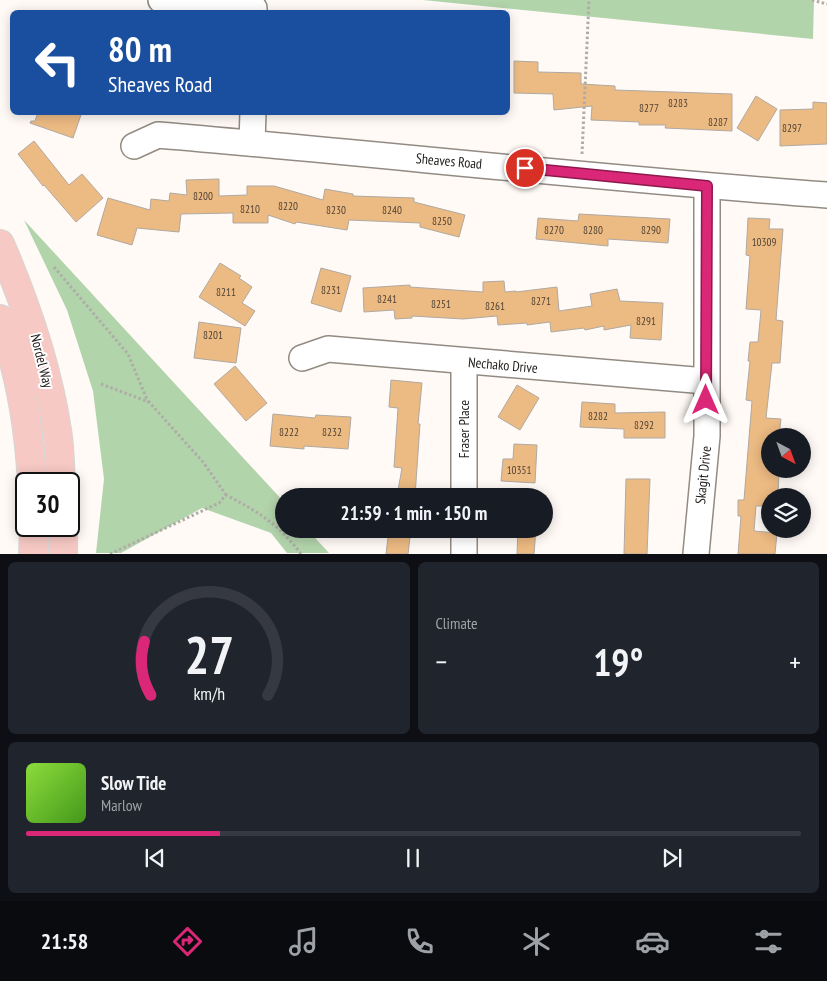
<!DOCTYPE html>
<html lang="en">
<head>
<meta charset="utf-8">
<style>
  :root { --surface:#171b24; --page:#20242c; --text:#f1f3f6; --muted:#9ea1a6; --line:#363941; --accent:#db2777 }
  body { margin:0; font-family:"PT Sans Narrow",sans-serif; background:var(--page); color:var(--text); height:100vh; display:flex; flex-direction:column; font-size:19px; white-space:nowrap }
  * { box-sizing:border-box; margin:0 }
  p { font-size:16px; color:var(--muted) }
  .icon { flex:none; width:28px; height:28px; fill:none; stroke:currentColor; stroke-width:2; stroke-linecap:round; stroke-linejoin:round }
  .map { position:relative; height:554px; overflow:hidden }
  .details { display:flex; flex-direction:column; gap:8px; padding:8px; background:#0d0f14; flex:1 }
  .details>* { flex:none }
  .top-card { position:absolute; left:10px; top:10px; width:500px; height:105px; border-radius:8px; box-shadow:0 2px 12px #0003; background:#1a4fa0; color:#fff; overflow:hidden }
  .needle { width:32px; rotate:139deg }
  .buttons { position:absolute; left:761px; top:428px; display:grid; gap:10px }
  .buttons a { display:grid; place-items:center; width:50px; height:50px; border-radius:50%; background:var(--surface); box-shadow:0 2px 12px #0003; font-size:25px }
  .speed { position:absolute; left:15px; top:472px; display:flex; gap:10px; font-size:25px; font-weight:700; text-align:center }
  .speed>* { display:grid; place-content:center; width:65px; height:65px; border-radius:50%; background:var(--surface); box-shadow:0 2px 12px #0003; line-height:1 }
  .speed .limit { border:2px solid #111; border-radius:8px; background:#fff; color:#111 }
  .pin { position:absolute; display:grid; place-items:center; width:42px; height:42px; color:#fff; margin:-21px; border:2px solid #fff; border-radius:50%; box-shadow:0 1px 5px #0007 }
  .me { position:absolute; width:55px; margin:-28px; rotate:0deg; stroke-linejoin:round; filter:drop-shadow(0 0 4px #0008) }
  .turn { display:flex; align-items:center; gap:18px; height:105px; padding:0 15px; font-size:22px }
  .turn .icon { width:65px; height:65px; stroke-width:2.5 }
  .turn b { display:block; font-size:35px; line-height:42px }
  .big { font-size:38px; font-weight:600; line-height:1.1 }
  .details .widget { flex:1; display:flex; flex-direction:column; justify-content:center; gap:8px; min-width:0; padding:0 18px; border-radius:8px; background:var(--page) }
  .details .dial { align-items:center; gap:0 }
  .dial svg { height:130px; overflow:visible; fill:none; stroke:var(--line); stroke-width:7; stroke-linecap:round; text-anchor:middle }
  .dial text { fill:var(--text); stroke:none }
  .song { display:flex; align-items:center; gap:15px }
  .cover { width:60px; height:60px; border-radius:8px; background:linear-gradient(135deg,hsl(90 70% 55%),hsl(100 70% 35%)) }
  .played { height:5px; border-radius:2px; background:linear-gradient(90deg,var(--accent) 25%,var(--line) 25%) }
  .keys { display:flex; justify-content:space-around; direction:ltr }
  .heat { display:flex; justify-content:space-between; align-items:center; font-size:28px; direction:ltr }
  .details .tiles { flex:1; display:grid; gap:8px; grid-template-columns:1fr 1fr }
  .widget:last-child { grid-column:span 2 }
  .trip { position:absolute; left:275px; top:488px; width:278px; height:50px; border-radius:25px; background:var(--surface); box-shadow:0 2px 12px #0003; font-weight:600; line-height:50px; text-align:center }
  .tabs { display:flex; height:80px; justify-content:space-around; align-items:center; background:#090b0e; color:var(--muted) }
  .tabs .icon { width:35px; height:35px }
  .tabs .selected { color:var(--accent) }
  .tabs b { font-size:22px; color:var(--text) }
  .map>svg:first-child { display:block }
</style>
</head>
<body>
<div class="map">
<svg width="827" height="554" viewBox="0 0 827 554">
  <rect width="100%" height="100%" fill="#fffaf5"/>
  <g fill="#b2d4ab">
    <path d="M423 0H814L813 39Z"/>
    <path d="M24 220 284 502V529H307L329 553H287L271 533 202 508 121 553H96L104 479 93 391 67 310Z"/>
  </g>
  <g fill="#ecba83" stroke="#b0a9a1">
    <path d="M514 61 538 62V72L581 73V84L615 86V90L732 94V131L665 128 666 125H639V122L591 120 592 106 554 110 553 94 514 93Z"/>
    <path d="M756 96 777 109 758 141 737 128Z"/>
    <path d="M813 102 827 103V144L780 146V110L813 109Z"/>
    <path d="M38 112H82L73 138 30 123 31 121H35Z"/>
    <path d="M34 141 69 185 82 174 103 198 76 222 44 185 43 186 18 154Z"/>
    <path d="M219 179V196L247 195V186H274L323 200 325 189 353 194V196L414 198V202L465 215 459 237 420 227V223L349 220 347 230 296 222 295 224 268 215V223H233V213L181 214 179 232 137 228 132 245 97 235 108 198 150 210 151 199 169 201 170 193 187 195 186 180Z"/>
    <path d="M579 214 670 219 668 243 608 239V246L536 239 538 218 578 221Z"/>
    <path d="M748 218 770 219 769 229H783L776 320 783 321 780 363H772L766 418 781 419 779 436H770V472L779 473 778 496H770V506H756L754 531 777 533 775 554H738L741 516H738V500H744L752 401 746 400 750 361H748L750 342H758L761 310 746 309 750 256 746 255Z"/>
    <path d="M220 263 241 276 239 278 252 287 242 303 255 311 245 326 199 297Z"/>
    <path d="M321 268 351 276 341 312 311 303Z"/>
    <path d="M504 281 505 292 516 291V292L557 287 559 311 592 306 590 294 617 289 620 301 663 303 661 340 630 338 631 325 604 330V326L585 330 584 328 551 332 550 322 527 325V323L498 325 497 316 463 319 412 316V318L395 319 394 310 364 312 363 288 410 285V287L483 292V282Z"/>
    <path d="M199 322 241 328 236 363 194 358Z"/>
    <path d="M235 366 267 403 246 421 214 384Z"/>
    <path d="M391 380 422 383 418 424H420L415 496H397L402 468 394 467 398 408 389 407Z"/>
    <path d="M517 385 539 398 520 430 498 417Z"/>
    <path d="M582 402 615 404V413L665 412V438H624V429L580 427Z"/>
    <path d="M273 414 315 418 316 415 351 417 348 449 304 446V449L270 446Z"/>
    <path d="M514 444 537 445 535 483 501 481 503 459H513Z"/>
    <path d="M626 479H650L647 554H624Z"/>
    <path d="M389 529H411L408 554H386Z"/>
    <path d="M518 529H536L534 554H517Z"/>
  </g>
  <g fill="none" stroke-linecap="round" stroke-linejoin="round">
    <defs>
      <g id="minor">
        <path d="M161 0 254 8V12"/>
        <path d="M252 143 253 112"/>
        <path d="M134 146 158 135C381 154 604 179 827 195"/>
        <path d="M302 358 328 349 706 381"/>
        <path d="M464 496V361"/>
        <path d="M464 554V529"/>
        <path d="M696 554 707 436V186"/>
      </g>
      <g id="major">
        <path d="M0 244C26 304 47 365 57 430 60 448 60 466 61 484"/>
        <path d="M0 319C20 371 29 428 32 484"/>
        <path d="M33 554 34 526"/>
        <path d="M63 554V526"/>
      </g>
    </defs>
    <use href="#minor" stroke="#928b83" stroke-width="28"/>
    <use href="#major" stroke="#d6d6d5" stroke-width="30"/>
    <g stroke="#afaba7" stroke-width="3" stroke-dasharray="2.5 2.5" stroke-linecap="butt">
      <path d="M812 0 827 4"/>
      <path d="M582 154 589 0"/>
      <path d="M54 267 128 354 148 402"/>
      <path d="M101 384 149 402 203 462 226 495"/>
      <path d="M110 554 219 503 226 495C257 511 280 525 301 554"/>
    </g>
    <use href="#minor" stroke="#fff" stroke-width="25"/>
    <use href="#major" stroke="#f7c9c4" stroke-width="28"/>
  </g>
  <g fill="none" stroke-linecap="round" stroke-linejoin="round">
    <defs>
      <path id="route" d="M525 168 707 186 706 400"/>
    </defs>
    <use href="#route" stroke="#8e194d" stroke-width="12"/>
    <use href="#route" stroke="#db2777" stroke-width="9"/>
  </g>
  <g text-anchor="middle" stroke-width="4" stroke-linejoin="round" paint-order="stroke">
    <g font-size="11" fill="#524333">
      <text x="678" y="107">8283</text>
      <text x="649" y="112">8277</text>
      <text x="718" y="126">8287</text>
      <text x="792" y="132">8297</text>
      <text x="203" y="200">8200</text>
      <text x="288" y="210">8220</text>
      <text x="250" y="213">8210</text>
      <text x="336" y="214">8230</text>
      <text x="392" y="214">8240</text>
      <text x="442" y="225">8250</text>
      <text x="554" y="234">8270</text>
      <text x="593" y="234">8280</text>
      <text x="651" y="234">8290</text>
      <text x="764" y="246">10309</text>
      <text x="331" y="294">8231</text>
      <text x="226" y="296">8211</text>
      <text x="387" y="303">8241</text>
      <text x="541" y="305">8271</text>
      <text x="441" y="308">8251</text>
      <text x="495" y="310">8261</text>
      <text x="646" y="325">8291</text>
      <text x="213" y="339">8201</text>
      <text x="598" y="420">8282</text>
      <text x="644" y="429">8292</text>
      <text x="289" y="436">8222</text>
      <text x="332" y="436">8232</text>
      <text x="519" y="474">10351</text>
    </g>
    <g font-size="14" fill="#1e1b18" stroke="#fff">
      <text transform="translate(449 161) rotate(5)" y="5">Sheaves Road</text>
      <text transform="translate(42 361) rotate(76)" y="5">Nordel Way</text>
      <text transform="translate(503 365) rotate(5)" y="5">Nechako Drive</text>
      <text transform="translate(464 429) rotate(-90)" y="5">Fraser Place</text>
      <text transform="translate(703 475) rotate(-84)" y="5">Skagit Drive</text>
    </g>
  </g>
</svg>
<div class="buttons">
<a><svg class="needle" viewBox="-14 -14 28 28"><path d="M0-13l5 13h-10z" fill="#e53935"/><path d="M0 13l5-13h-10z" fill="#9ea1a6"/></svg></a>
<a><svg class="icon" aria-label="layers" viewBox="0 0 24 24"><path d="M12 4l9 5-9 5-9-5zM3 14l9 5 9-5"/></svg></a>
</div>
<div class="speed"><div class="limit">30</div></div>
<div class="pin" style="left:525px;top:168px;background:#d93025"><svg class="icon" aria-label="arrive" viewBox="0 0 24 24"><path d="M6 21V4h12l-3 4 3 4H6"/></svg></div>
<svg class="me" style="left:706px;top:400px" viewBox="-20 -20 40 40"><path d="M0-17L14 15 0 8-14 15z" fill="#db2777" stroke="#fff" stroke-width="4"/></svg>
<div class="trip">21:59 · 1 min · 150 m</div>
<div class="top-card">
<div class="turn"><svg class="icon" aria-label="left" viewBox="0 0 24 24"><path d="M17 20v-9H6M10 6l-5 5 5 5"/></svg><div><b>80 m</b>Sheaves Road</div></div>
</div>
</div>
<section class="details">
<div class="tiles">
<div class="widget dial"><svg viewBox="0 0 100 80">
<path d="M14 69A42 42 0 1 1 86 69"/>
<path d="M14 69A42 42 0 0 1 10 36" stroke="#db2777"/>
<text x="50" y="56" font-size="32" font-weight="700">27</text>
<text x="50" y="72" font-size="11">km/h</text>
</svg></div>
<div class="widget"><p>Climate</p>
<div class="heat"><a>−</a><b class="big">19°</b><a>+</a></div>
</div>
<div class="widget">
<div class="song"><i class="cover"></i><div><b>Slow Tide</b><p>Marlow</p></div></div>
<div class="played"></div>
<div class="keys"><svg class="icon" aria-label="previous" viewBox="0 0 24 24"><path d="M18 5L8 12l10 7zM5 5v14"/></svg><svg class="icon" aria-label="pause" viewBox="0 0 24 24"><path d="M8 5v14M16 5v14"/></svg><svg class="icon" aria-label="next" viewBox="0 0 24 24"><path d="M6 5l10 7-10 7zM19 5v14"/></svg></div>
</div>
</div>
</section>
<nav class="tabs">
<b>21:58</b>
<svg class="icon selected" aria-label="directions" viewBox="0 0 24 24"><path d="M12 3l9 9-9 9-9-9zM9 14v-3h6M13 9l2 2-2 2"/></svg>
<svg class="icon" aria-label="music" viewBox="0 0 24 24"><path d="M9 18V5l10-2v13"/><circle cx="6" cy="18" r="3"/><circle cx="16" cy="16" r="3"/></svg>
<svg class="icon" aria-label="phone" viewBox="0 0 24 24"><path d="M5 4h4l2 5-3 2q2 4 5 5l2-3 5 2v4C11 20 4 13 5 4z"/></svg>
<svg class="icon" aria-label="climate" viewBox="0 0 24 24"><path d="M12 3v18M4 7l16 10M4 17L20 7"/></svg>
<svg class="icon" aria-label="car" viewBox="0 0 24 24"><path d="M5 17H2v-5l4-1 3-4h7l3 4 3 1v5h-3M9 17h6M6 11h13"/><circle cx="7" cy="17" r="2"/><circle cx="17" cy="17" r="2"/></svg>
<svg class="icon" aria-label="filters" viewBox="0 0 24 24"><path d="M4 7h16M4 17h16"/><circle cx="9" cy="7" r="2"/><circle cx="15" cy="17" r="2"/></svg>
</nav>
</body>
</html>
